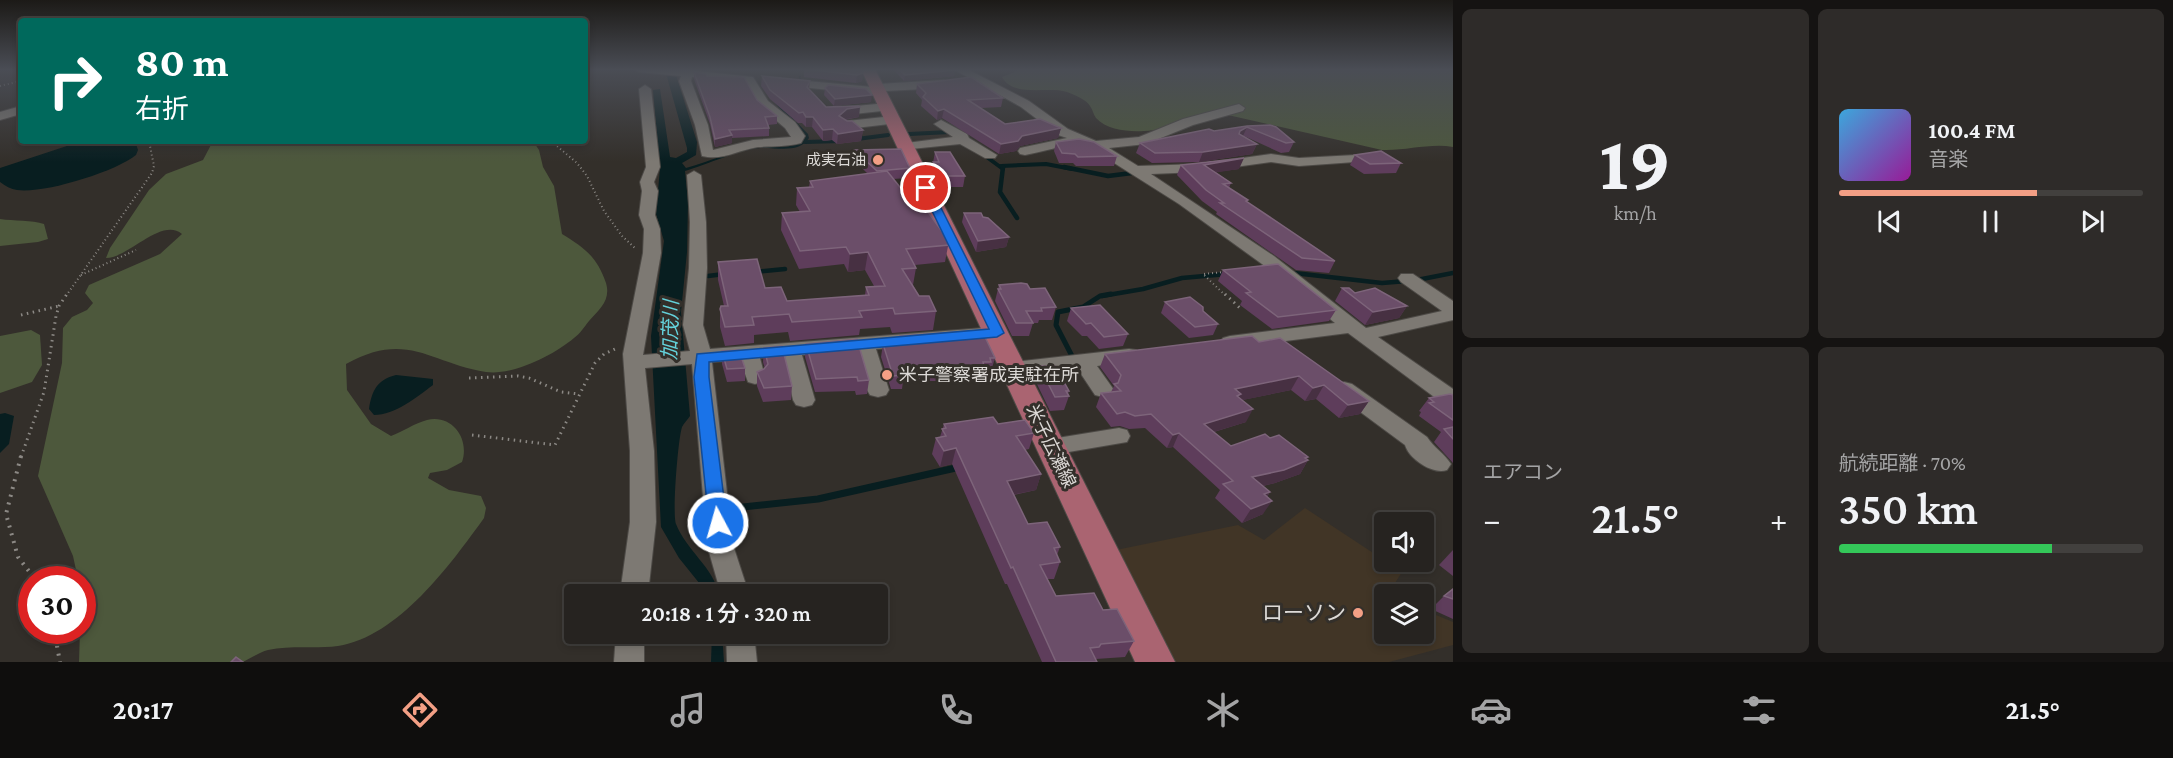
<!DOCTYPE html>
<html lang="ja">
<head>
<meta charset="utf-8">
<style>
  :root { --surface:#262320; --page:#2e2b29; --text:#f1f3f6; --muted:#a4a4a5; --line:#42403e; --accent:#f39f85 }
  body { margin:0; font-family:"Crimson Pro","Noto Sans JP",serif; background:var(--page); color:var(--text); height:100vh; display:flex; flex-direction:column; font-size:22px; white-space:nowrap }
  * { box-sizing:border-box; margin:0 }
  p { font-size:20px; color:var(--muted) }
  .icon { flex:none; width:33px; height:33px; fill:none; stroke:currentColor; stroke-width:2; stroke-linecap:round; stroke-linejoin:round }
  .map { position:relative; flex:1; overflow:hidden }
  .panel { display:flex; flex-direction:column; gap:9px; padding:9px; background:#151312; width:720px }
  .panel>* { flex:none }
  .hud { position:absolute; left:18px; top:18px; width:570px; height:126px; border-radius:6px; box-shadow:0 3px 9px #0003,0 0 0 2px var(--line); background:#00695c; color:#fff; overflow:hidden }
  .tools { position:absolute; left:1374px; top:512px; display:grid; gap:12px }
  .tools a { display:grid; place-items:center; width:60px; height:60px; border-radius:6px; background:var(--surface); box-shadow:0 3px 9px #0003,0 0 0 2px var(--line); font-size:30px }
  .speed { position:absolute; left:18px; top:566px; display:flex; gap:12px; font-size:30px; font-weight:700; text-align:center }
  .speed>* { display:grid; place-content:center; width:78px; height:78px; border-radius:50%; background:var(--surface); box-shadow:0 3px 9px #0003,0 0 0 2px var(--line); line-height:1 }
  .speed .limit { border:9px solid #d22; background:#fff; color:#111 }
  .pin { position:absolute; display:grid; place-items:center; width:51px; height:51px; color:#fff; margin:-26px; border:3px solid #fff; border-radius:50%; box-shadow:0 2px 6px #0007 }
  .me { position:absolute; width:66px; margin:-33px; rotate:354deg; stroke-linejoin:round; filter:drop-shadow(0 0 4px #0008) }
  .turn { display:flex; align-items:center; gap:21px; height:126px; padding:0 18px; font-size:27px }
  .turn .icon { width:78px; height:78px; stroke-width:2.5 }
  .turn b { display:block; font-size:42px; line-height:51px }
  .big { font-size:45px; font-weight:600; line-height:1.1 }
  .panel .widget { flex:1; display:flex; flex-direction:column; justify-content:center; gap:9px; min-width:0; padding:0 21px; border-radius:9px; background:var(--page) }
  .panel .dial { align-items:center; gap:0 }
  .dial b { font-size:78px; line-height:1 }
  .song { display:flex; align-items:center; gap:18px }
  .cover { width:72px; height:72px; border-radius:9px; background:linear-gradient(135deg,hsl(200 70% 55%),hsl(300 70% 35%)) }
  .played { height:6px; border-radius:3px; background:linear-gradient(90deg,var(--accent) 65%,var(--line) 65%) }
  .keys { display:flex; justify-content:space-around; direction:ltr }
  .heat { display:flex; justify-content:space-between; align-items:center; font-size:33px; direction:ltr }
  .charge { height:9px; border-radius:4px; background:linear-gradient(90deg,#34c759 70%,var(--line) 0) }
  .panel .tiles { flex:1; display:grid; gap:9px; grid-template-columns:repeat(2,1fr) }
  .trip { position:absolute; left:564px; top:584px; width:324px; height:60px; border-radius:6px; background:var(--surface); box-shadow:0 3px 9px #0003,0 0 0 2px var(--line); font-weight:600; line-height:60px; text-align:center }
  .tab-bar { display:flex; height:96px; justify-content:space-around; align-items:center; background:#0f0e0d; color:var(--muted) }
  .tab-bar .icon { width:42px; height:42px }
  .tab-bar .active { color:var(--accent) }
  .tab-bar b { font-size:27px; color:var(--text) }
  main { display:flex; flex:1; min-height:0 }
  .map>svg:first-child { display:block }
</style>
</head>
<body>
<main>
<div class="map">
<svg width="1453" height="662" viewBox="0 0 1453 662">
  <rect width="100%" height="100%" fill="#332f2a"/>
  <path fill="#413526" d="M1305 508 1402 572 1388 594H1384V633H1424V610L1453 622V645L1389 662H1173L1116 550 1238 525 1264 540Z"/>
  <g fill="#4d583c">
    <path d="M1016 69H1453V147C1430 143 1406 151 1382 150L1219 113C1189 113 1172 130 1144 131 1128 132 1107 130 1096 118 1093 114 1093 110 1090 106 1087 100 1073 94 1067 92 1048 86 1013 98 1002 77L1017 71Z"/>
    <path d="M213 141H533L539 150 543 167 554 186 562 234C585 248 597 257 606 283 611 300 600 309 589 321 584 327 580 334 574 338 554 355 512 376 486 372 430 363 407 330 346 364L347 390 371 424 391 436C402 432 415 423 427 420 452 414 470 439 462 462L447 470 430 473 428 478 449 490 481 496 486 508 484 518C451 564 398 637 338 646 315 649 291 645 268 650 260 652 251 658 243 662H79L80 630H82V579H78L73 556 38 476 62 363 63 328 72 317 87 310 93 303 85 293 89 285 160 254 182 234C161 217 129 258 106 258L110 248 149 190 166 174 203 160Z"/>
    <path d="M0 219C14 221 32 220 44 224L48 239 38 242 0 246Z"/>
    <path d="M31 330 40 335 42 365 32 382 0 393V336Z"/>
  </g>
  <g fill="#081e20">
    <path d="M661 69H672L676 75 697 142 696 155 682 163 686 168C711 161 734 150 759 146 774 144 793 152 804 138L803 134 773 101 800 81 799 76 844 70 801 76 800 78 810 88 809 92 777 102 808 134 809 138C799 154 776 147 761 148 740 149 706 165 685 171L688 202 687 252 681 312 690 416C688 419 684 423 682 427 678 439 672 513 676 524 686 550 713 567 719 594H708L679 558 661 527 651 336 664 241 656 214 660 168 653 90 660 89 670 157 676 158 687 152V148L667 77Z"/>
    <path d="M82 141H135L138 150 136 155C115 172 43 194 17 190 11 189 5 186 0 182V168Z"/>
    <path d="M396 375 433 379V385C417 397 395 415 374 415L369 409C372 390 377 380 396 375Z"/>
    <path d="M5 413 14 416 9 444 0 453V414Z"/>
    <path d="M712 633H722L724 662H711Z"/>
  </g>
  <g fill="none" stroke-linecap="round" stroke-linejoin="round">
    <g stroke="#081e20" stroke-width="4">
      <path d="M909 134 950 132"/>
      <path d="M857 139 888 135"/>
      <path d="M805 142 841 141"/>
      <path d="M984 155 1003 169"/>
      <path d="M1001 166 1046 164 1072 169"/>
    </g>
    <g stroke="#081e20" stroke-width="4.5">
      <path d="M1003 167 1000 192 1017 218"/>
      <path d="M1064 167 1108 176 1132 173"/>
      <path d="M754 272 785 269"/>
      <path d="M1294 273 1382 283 1407 281"/>
      <path d="M708 276 724 274"/>
      <path d="M1417 280 1453 273"/>
      <path d="M1102 296 1143 289 1182 278 1227 274"/>
    </g>
    <path stroke="#081e20" stroke-width="5" d="M1073 358 1056 325 1058 312 1083 307 1100 296 1111 294"/>
    <path stroke="#081e20" stroke-width="7" d="M724 509 818 499 960 467"/>
    <defs>
      <g id="minor">
        <path d="M633 69 688 70 753 77 768 101 795 122 805 136 801 143C786 147 773 146 758 147 738 150 723 161 702 156L695 125 679 81 681 76 639 72ZM692 77 745 82 759 106 785 128 791 137 753 140 713 150 708 125 691 81Z"/>
        <path d="M953 69H967L1029 101 1068 129 1096 141 1139 137 1183 119 1239 104 1245 108 1243 111 1193 125 1146 144 1109 148 1138 166 1199 164 1271 154 1299 158 1374 154 1376 157 1374 160 1369 161 1299 166 1271 162 1199 172 1151 174 1274 256 1366 328 1442 311 1401 282 1398 278 1401 274H1413L1453 301V320L1378 337 1453 389V407L1445 405 1348 333 1230 348 1223 346 1220 342 1223 338 1230 336 1335 323 1262 264 1179 204 1092 149C1072 141 1046 151 1025 155L1020 154 1018 151 1020 148 1067 138 1058 135 1021 107Z"/>
        <path d="M785 79 873 87 878 84 944 80 950 84 944 88 885 91 879 95 781 85V81Z"/>
        <path d="M645 85 651 89 660 167 654 182 658 191 655 215 660 229 661 253 643 355 690 351 683 325 689 268 690 222 687 175 694 171 701 175 706 222 707 268 703 325 710 349 997 327 1004 329 1007 333 1004 337 997 339 876 349 889 390 886 395 878 397 870 395 867 390 857 350 802 355 815 400 812 405 804 407 796 405 793 400 783 357 760 358 765 377 762 382 755 384 748 382 740 360 712 362 733 545 749 594H721L707 545 692 364 645 368 654 451 656 522 648 594H620L630 522V451L623 354 643 253 644 229 639 215 642 191 640 182 646 167 639 89Z"/>
        <path d="M887 103 891 104 893 107 891 110 835 116 829 112 835 108Z"/>
        <path d="M21 106V114L0 120V112Z"/>
        <path d="M893 116 898 117 899 120 898 123 847 129 840 125 847 121Z"/>
        <path d="M941 120 967 134 969 138 997 155 995 158H985L960 144 901 150 899 147 901 144 906 143 953 137 934 124Z"/>
        <path d="M1129 349 1136 350 1139 355 1136 360 1097 366 1114 390 1111 395 1103 397 1095 395 1077 368 1014 376 1007 374 1004 369 1007 364 1014 362Z"/>
        <path d="M1344 382 1352 384 1427 437C1434 448 1444 453 1451 464L1447 470C1433 475 1409 459 1405 445L1336 394 1333 389 1336 384Z"/>
        <path d="M1119 428 1127 430 1130 436 1127 442 1051 455 1043 453 1039 447 1043 441 1051 439Z"/>
        <path d="M616 633H644V662H614Z"/>
        <path d="M726 633H754L757 662H727Z"/>
      </g>
      <path id="major" d="M861 69H875L1175 662H1135Z"/>
    </defs>
    <use href="#minor" stroke="#4d4a46" stroke-width="2"/>
    <use href="#major" stroke="#4d4a46" stroke-width="2"/>
    <g stroke="#8c8985" stroke-width="2" stroke-dasharray="1 3" stroke-linecap="butt">
      <path d="M0 86 21 81"/>
      <path d="M203 141 204 146"/>
      <path d="M551 141 577 163 587 176 604 211 622 236 636 249"/>
      <path d="M1225 272 1203 274 1226 296"/>
      <path d="M81 275 136 250"/>
      <path d="M66 296 152 173 154 166 149 141"/>
    </g>
    <g stroke="#8c8985" stroke-width="3" stroke-dasharray="1.5 4.5" stroke-linecap="butt">
      <path d="M1225 294 1241 309"/>
      <path d="M21 315 59 306"/>
      <path d="M469 378 518 376 529 378 561 392 579 394"/>
      <path d="M472 435 555 445 595 363 604 354 615 349"/>
      <path d="M21 457 44 392 56 316 59 306 67 294"/>
    </g>
    <g stroke="#8c8985" stroke-width="4" stroke-dasharray="2 6" stroke-linecap="butt">
      <path d="M21 456 6 514 18 557 35 579"/>
      <path d="M54 630 60 662"/>
    </g>
    <use href="#minor" fill="#7d7973" fill-rule="evenodd"/>
    <use href="#major" fill="#aa6471" fill-rule="evenodd"/>
  </g>
  <g fill="#5e3d5b">
    <path d="M804 69 863 73 862 81 856 83 804 77Z"/>
    <path d="M893 69H953L954 76 904 81Z"/>
    <path d="M694 72 707 76 757 100 777 116V124L768 125 769 128V136L732 138V143L715 147 710 124 694 79Z"/>
    <path d="M762 76 810 81 809 89 826 107 859 117 845 120 863 130 861 141 837 144 832 140 823 141 812 127H806L802 123H798L770 99 761 86Z"/>
    <path d="M917 84 1003 98 1001 107 981 108 1005 124 1061 128 1058 138 1020 146 1016 151 999 154 942 118 937 120 921 106 922 100 916 93Z"/>
    <path d="M825 88 871 102 834 106 824 95Z"/>
    <path d="M1247 126 1294 142 1289 152 1281 153 1244 136 1257 144 1252 154 1199 162 1152 163 1136 153 1140 143Z"/>
    <path d="M1056 142 1117 156 1114 166H1076L1073 163H1059L1054 151Z"/>
    <path d="M854 150 910 168 909 178 893 179 912 202 949 241 945 262 915 265 916 268 913 285 919 296 936 311 933 330 892 333 890 327 860 329 859 335 790 341 788 332 754 335V343L725 346 720 327V309L724 306 718 280V262L787 301 865 295 866 287 874 286 865 270 848 272 844 264 799 269 781 230 782 213 800 212 796 205 797 188 809 187 810 181 868 174 853 159Z"/>
    <path d="M935 152 965 176 963 187H938L931 173Z"/>
    <path d="M1355 155 1401 163 1396 173 1364 174 1350 165Z"/>
    <path d="M1181 165 1239 169 1216 172 1231 183 1229 188 1247 202 1335 261 1329 273 1296 270 1216 214 1217 212 1202 201 1177 175Z"/>
    <path d="M964 213 983 217 1009 237 1006 247 976 252 962 222Z"/>
    <path d="M1223 270 1336 310 1329 321 1272 329 1240 305 1242 301 1218 281Z"/>
    <path d="M999 285 1030 289 1056 307 1052 320H1039L1038 323H1033L1029 336H1012L995 301Z"/>
    <path d="M1342 288 1355 293 1407 306 1399 318 1365 325 1335 301Z"/>
    <path d="M1165 302 1203 311 1218 324 1213 335 1189 338 1161 313Z"/>
    <path d="M1071 308 1128 334 1123 346 1099 349 1087 336H1082L1067 321Z"/>
    <path d="M900 336 974 338 995 358 991 371H989L988 375H982L981 379 955 381H903L902 389H891L881 357 883 344 899 343Z"/>
    <path d="M1259 342 1369 401 1360 414 1339 418 1316 399 1305 401 1291 390 1242 400 1246 422 1214 432 1231 446 1270 438 1308 457 1307 459 1308 460 1300 474 1275 483 1263 486 1270 492 1267 497 1263 514 1242 523 1215 498 1220 490 1173 447 1167 448 1145 428 1129 429 1120 426 1111 427 1096 407 1101 393 1111 392 1114 386 1100 367 1105 354Z"/>
    <path d="M806 344 869 380 867 394 856 395 855 391 815 392 805 357Z"/>
    <path d="M764 348 792 386 791 400 763 402 757 386V372L765 369 763 362Z"/>
    <path d="M722 351 745 368V381L727 382 722 364Z"/>
    <path d="M1039 366 1069 391 1068 394 1069 396 1064 410 1050 411 1035 380Z"/>
    <path d="M1453 395V463L1434 442 1441 432 1419 416 1421 412 1419 411 1429 398Z"/>
    <path d="M944 424H998L1034 433 1029 449 1025 450 1041 474 1036 490 1014 495 1028 524 1060 547 1057 555 1060 562 1054 579H1047L1056 596 1103 610 1134 641 1125 657 1096 659 1097 662H1042L1007 584H1005L952 464 940 467 932 454 936 438 940 437Z"/>
    <path d="M1453 550V576L1439 565Z"/>
    <path d="M1453 589V619L1431 609 1444 596Z"/>
  </g>
  <g fill="#473042">
    <path d="M955 70 954 76 904 81 905 75Z"/>
    <path d="M863 73 862 81 856 83 857 75Z"/>
    <path d="M872 95 871 102 834 106 835 99Z"/>
    <path d="M860 107 859 117 846 119 838 126 839 116 847 109Z"/>
    <path d="M944 109 942 118 937 120 938 111Z"/>
    <path d="M806 117H813L812 127H806Z"/>
    <path d="M1247 127 1243 136 1236 140 1240 131Z"/>
    <path d="M1061 128 1058 138 1020 146 1016 151 999 154 1001 144 1022 136Z"/>
    <path d="M833 129 832 140 823 141V130Z"/>
    <path d="M863 130 861 141 837 144 838 134Z"/>
    <path d="M732 135V143L715 147V139Z"/>
    <path d="M1257 144 1252 154 1199 162 1203 152Z"/>
    <path d="M1244 158 1239 169 1200 175 1204 165Z"/>
    <path d="M1009 237 1006 247 976 252 978 241Z"/>
    <path d="M868 252 865 270 848 272 850 254Z"/>
    <path d="M1407 306 1399 318 1365 325 1373 312Z"/>
    <path d="M1299 376 1291 390 1238 401 1235 389Z"/>
    <path d="M1324 385 1316 399 1305 401 1313 388Z"/>
    <path d="M1369 401 1360 414 1339 418 1348 405Z"/>
    <path d="M1253 409 1246 422 1197 437 1204 424Z"/>
    <path d="M1179 433 1173 447 1167 448 1173 435Z"/>
    <path d="M956 448 952 464 940 467 944 451Z"/>
    <path d="M1308 457 1305 462 1308 460 1300 474 1275 483 1244 490 1252 477Z"/>
    <path d="M1041 474 1036 490 1002 497 1007 481Z"/>
    <path d="M1270 492 1262 504 1272 501 1263 514 1242 523 1251 509 1264 494Z"/>
  </g>
  <g fill="#6b4e69" stroke="#7d647a" stroke-width="1.5">
    <path d="M804 69H862L863 73 857 75Z"/>
    <path d="M899 69H953L955 70 905 75Z"/>
    <path d="M694 72 706 74 707 76 744 77 757 100 777 116 765 117 769 128 729 130 732 135 715 139 710 117Z"/>
    <path d="M762 76 810 81 807 87 826 107 859 106 860 107 847 109 839 116 847 121H852L863 130 838 134 833 129 823 130 813 117H806L803 112 799 113 770 90Z"/>
    <path d="M971 77 1003 98 968 100 1005 124 1040 119 1061 128 1022 136 1018 141 1001 144 944 109 938 111 923 97 926 93 917 84Z"/>
    <path d="M828 85 866 89 872 95 835 99 825 88Z"/>
    <path d="M1270 125 1276 127 1294 142 1286 143 1247 127 1240 131 1239 134 1257 144 1203 152 1155 153 1140 143 1209 129 1214 131 1247 126Z"/>
    <path d="M1079 139 1094 142 1117 156 1078 157 1075 154 1062 153 1056 142Z"/>
    <path d="M901 149 910 168 877 171 854 150Z"/>
    <path d="M1381 151 1401 163 1370 164 1355 155Z"/>
    <path d="M935 152H950L965 176H940L933 162H939Z"/>
    <path d="M1244 158 1204 165 1231 183 1223 184 1248 200 1246 201 1335 261 1302 258 1220 203H1224L1206 190 1181 165Z"/>
    <path d="M887 171 912 202 920 201 949 241H947L949 245 906 249 916 268 902 269 919 296H929L936 311 895 314 893 308 859 311 862 317 792 322 789 314 752 317 754 325 725 327 720 309 721 306H728L718 262 757 259 765 288 781 287 787 301 869 295 866 287 885 286 868 252 850 254 846 247 800 251 782 213 810 211 797 188 813 187 810 181Z"/>
    <path d="M964 213H981L983 217 988 218 1009 237 978 241Z"/>
    <path d="M1278 264 1336 310 1278 317 1246 293 1251 292 1223 270Z"/>
    <path d="M1021 283 1027 284 1030 289 1045 288 1056 307 1041 308 1042 311H1026L1033 323H1016L998 289H1001L999 285Z"/>
    <path d="M1342 288H1349L1355 293 1375 288 1407 306 1373 312Z"/>
    <path d="M1190 297 1203 307V311L1218 324 1195 327 1165 302Z"/>
    <path d="M1100 305 1128 334 1104 337 1091 323 1086 324 1071 308Z"/>
    <path d="M971 331 974 338 985 337 995 358H990L991 362H983L984 366 958 368H902L904 375 893 376 883 344 903 343 900 336Z"/>
    <path d="M1252 336 1259 342 1280 338 1369 401 1348 405 1324 385 1313 388 1299 376 1235 389 1241 394 1237 396 1253 409 1204 424 1231 446 1265 434 1270 438 1279 435 1308 457 1305 458 1308 460 1284 470 1252 477 1270 492 1264 494 1272 501 1251 509 1223 484 1233 481 1179 433 1173 435 1151 414 1135 416 1125 412 1117 414 1101 393 1121 391 1114 384 1118 383 1121 375 1105 354Z"/>
    <path d="M857 339 869 380 858 381 857 377 816 379 806 344Z"/>
    <path d="M782 346 792 386 764 388 757 372 764 369 768 364 764 348Z"/>
    <path d="M739 350 745 368 727 369 722 351Z"/>
    <path d="M1039 366H1055L1069 391H1066L1069 396 1055 397Z"/>
    <path d="M1450 394 1453 395V420L1429 403 1434 402 1429 398Z"/>
    <path d="M993 417 998 424 1025 420 1034 433 1016 436 1041 474 1007 481 1028 524 1047 522 1060 547 1054 548 1060 562 1040 565 1056 596 1094 593 1103 610 1117 609 1134 641 1101 644 1099 647 1090 648 1097 662H1056L1013 567 1011 568 956 448 944 451 936 438 946 436 942 429 946 428 944 424Z"/>
    <path d="M1453 427V439L1444 429Z"/>
    <path d="M1453 589V599L1444 596Z"/>
    <path d="M236 657 243 662H231Z"/>
  </g>
  <linearGradient id="sky" x2="0" y2="1"><stop stop-color="#1c1a17"/><stop offset="0.43" stop-color="#4a4d55"/><stop offset="1" stop-color="#4a4d55" stop-opacity="0"/></linearGradient>
  <rect width="1453" height="162" fill="url(#sky)"/>
  <path fill="#1a73e8" stroke="#114b97" stroke-width="1.5" d="M926 185 931 188 1004 333 997 337 709 362V377L727 523 724 528 718 531 711 528 709 523 694 377 697 354 989 329 921 188Z"/>
  <g fill="#f39f85" stroke="#332f2a" stroke-width="2">
    <circle cx="878" cy="160" r="6"/>
    <circle cx="887" cy="375" r="6"/>
    <circle cx="1358" cy="613" r="6"/>
  </g>
  <g text-anchor="middle" stroke-width="6" stroke-linejoin="round" paint-order="stroke">
    <g font-size="15" fill="#dddad7" stroke="#332f2a" text-anchor="end">
      <text x="866" y="165">成実石油</text>
    </g>
    <g font-size="18" fill="#dddad7" stroke="#332f2a" text-anchor="start">
      <text x="899" y="381">米子警察署成実駐在所</text>
    </g>
    <g font-size="18" fill="#dddad7" stroke="#332f2a">
      <text transform="translate(1051 446) rotate(64)" y="6">米子広瀬線</text>
    </g>
    <g font-size="20" font-style="italic" fill="#64d2db" stroke="#332f2a">
      <text transform="translate(670 330) rotate(-88)" y="7">加茂川</text>
    </g>
    <g font-size="21" fill="#dddad7" stroke="#332f2a" text-anchor="end">
      <text x="1346" y="620">ローソン</text>
    </g>
  </g>
</svg>
<div class="tools">
<a><svg class="icon" aria-label="sound" viewBox="0 0 24 24"><path d="M4 9h4l5-4v14l-5-4H4zM17 9q2 3 0 6"/></svg></a>
<a><svg class="icon" aria-label="layers" viewBox="0 0 24 24"><path d="M12 4l9 5-9 5-9-5zM3 14l9 5 9-5"/></svg></a>
</div>
<div class="speed"><div class="limit">30</div></div>
<div class="pin" style="left:926px;top:188px;background:#d93025"><svg class="icon" aria-label="arrive" viewBox="0 0 24 24"><path d="M6 21V4h12l-3 4 3 4H6"/></svg></div>
<svg class="me" style="left:718px;top:523px" viewBox="-20 -20 40 40"><circle r="17" fill="#1a73e8" stroke="#fff" stroke-width="3"/><path d="M0-11L8 9 0 5-8 9z" fill="#fff"/></svg>
<div class="trip">20:18 · 1 分 · 320 m</div>
<div class="hud">
<div class="turn"><svg class="icon" aria-label="right" viewBox="0 0 24 24"><path d="M7 20v-9h11M14 6l5 5-5 5"/></svg><div><b>80 m</b>右折</div></div>
</div>
</div>
<section class="panel">
<div class="tiles">
<div class="widget dial"><b>19</b><p>km/h</p></div>
<div class="widget">
<div class="song"><i class="cover"></i><div><b>100.4 FM</b><p>音楽</p></div></div>
<div class="played"></div>
<div class="keys"><svg class="icon" aria-label="previous" viewBox="0 0 24 24"><path d="M18 5L8 12l10 7zM5 5v14"/></svg><svg class="icon" aria-label="pause" viewBox="0 0 24 24"><path d="M8 5v14M16 5v14"/></svg><svg class="icon" aria-label="next" viewBox="0 0 24 24"><path d="M6 5l10 7-10 7zM19 5v14"/></svg></div>
</div>
<div class="widget"><p>エアコン</p>
<div class="heat"><a>−</a><b class="big">21.5°</b><a>+</a></div>
</div>
<div class="widget"><p>航続距離 · 70%</p><b class="big">350 km</b><div class="charge"></div></div>
</div>
</section>
</main>
<nav class="tab-bar">
<b>20:17</b>
<svg class="icon active" aria-label="directions" viewBox="0 0 24 24"><path d="M12 3l9 9-9 9-9-9zM9 14v-3h6M13 9l2 2-2 2"/></svg>
<svg class="icon" aria-label="music" viewBox="0 0 24 24"><path d="M9 18V5l10-2v13"/><circle cx="6" cy="18" r="3"/><circle cx="16" cy="16" r="3"/></svg>
<svg class="icon" aria-label="phone" viewBox="0 0 24 24"><path d="M5 4h4l2 5-3 2q2 4 5 5l2-3 5 2v4C11 20 4 13 5 4z"/></svg>
<svg class="icon" aria-label="climate" viewBox="0 0 24 24"><path d="M12 3v18M4 7l16 10M4 17L20 7"/></svg>
<svg class="icon" aria-label="car" viewBox="0 0 24 24"><path d="M5 17H2v-5l4-1 3-4h7l3 4 3 1v5h-3M9 17h6M6 11h13"/><circle cx="7" cy="17" r="2"/><circle cx="17" cy="17" r="2"/></svg>
<svg class="icon" aria-label="filters" viewBox="0 0 24 24"><path d="M4 7h16M4 17h16"/><circle cx="9" cy="7" r="2"/><circle cx="15" cy="17" r="2"/></svg>
<b>21.5°</b>
</nav>
</body>
</html>
